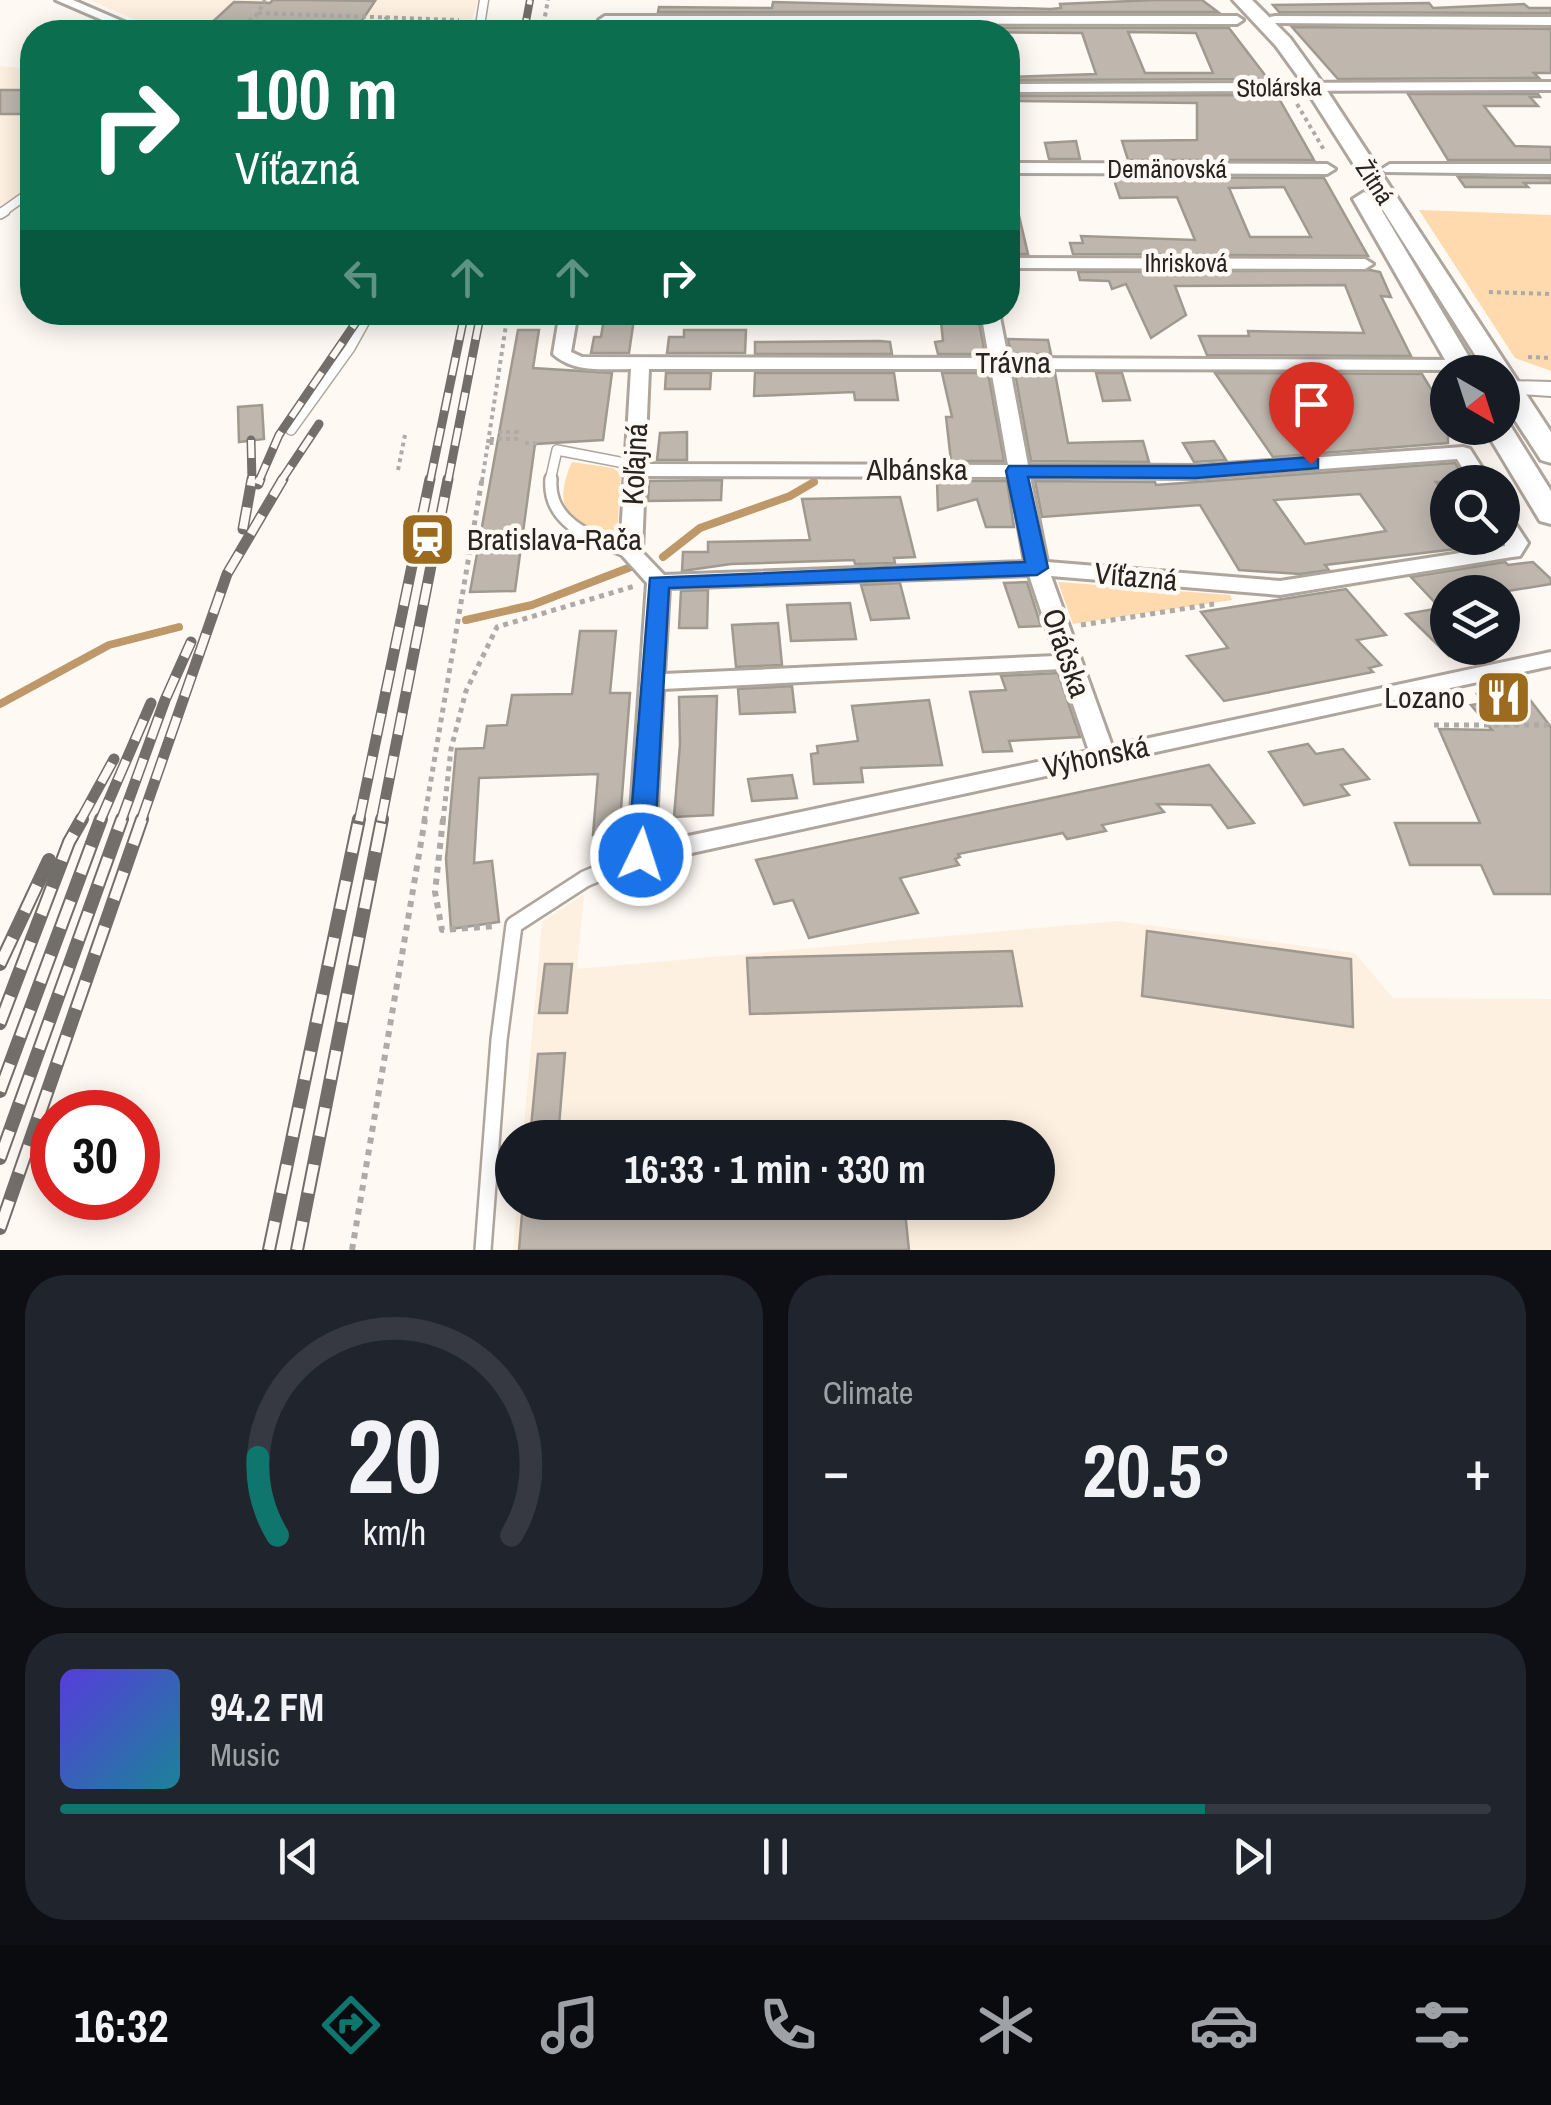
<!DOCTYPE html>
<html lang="en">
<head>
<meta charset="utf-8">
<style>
  :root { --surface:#171b24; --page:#20242c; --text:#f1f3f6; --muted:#9ea1a6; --line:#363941; --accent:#0f766e }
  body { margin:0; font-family:"Archivo Narrow",sans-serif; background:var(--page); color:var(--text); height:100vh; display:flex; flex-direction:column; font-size:38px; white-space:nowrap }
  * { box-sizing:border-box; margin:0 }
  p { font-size:32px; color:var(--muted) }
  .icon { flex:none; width:55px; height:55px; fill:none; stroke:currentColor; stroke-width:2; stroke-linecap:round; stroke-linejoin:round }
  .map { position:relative; height:1250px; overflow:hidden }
  .sheet { display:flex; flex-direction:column; gap:25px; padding:25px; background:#0d0f14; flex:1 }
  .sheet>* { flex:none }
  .guide { position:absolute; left:20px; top:20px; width:1000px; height:305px; border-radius:40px; box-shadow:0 5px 25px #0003; background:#0b6e4f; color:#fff; overflow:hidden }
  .needle { width:65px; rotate:141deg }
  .controls { position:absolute; left:1430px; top:355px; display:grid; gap:20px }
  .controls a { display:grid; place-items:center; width:90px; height:90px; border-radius:50%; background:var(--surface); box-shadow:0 5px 25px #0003; font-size:50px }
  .speed { position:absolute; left:30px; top:1090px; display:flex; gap:20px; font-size:50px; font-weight:700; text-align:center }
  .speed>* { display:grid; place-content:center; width:130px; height:130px; border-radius:50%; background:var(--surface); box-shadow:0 5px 25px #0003; line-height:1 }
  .speed .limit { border:15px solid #d22; background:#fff; color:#111 }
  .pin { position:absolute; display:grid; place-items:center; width:85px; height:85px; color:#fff; margin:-102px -42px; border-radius:50% 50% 50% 0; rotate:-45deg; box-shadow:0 0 10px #0007 }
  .pin .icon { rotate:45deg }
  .me { position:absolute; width:110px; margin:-55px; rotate:4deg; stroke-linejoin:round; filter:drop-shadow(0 0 8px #0008) }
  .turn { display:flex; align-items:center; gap:35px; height:210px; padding:0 50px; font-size:45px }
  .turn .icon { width:130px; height:130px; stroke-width:2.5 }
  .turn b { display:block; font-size:70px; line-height:85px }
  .lanes { display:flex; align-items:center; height:95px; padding:0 50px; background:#0003; justify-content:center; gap:50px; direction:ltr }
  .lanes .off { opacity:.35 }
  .big { font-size:75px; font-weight:800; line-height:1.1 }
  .sheet .card { flex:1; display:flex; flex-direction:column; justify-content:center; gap:15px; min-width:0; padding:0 35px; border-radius:40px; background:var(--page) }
  .sheet .dial { align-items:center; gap:0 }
  .dial svg { height:260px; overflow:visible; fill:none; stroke:var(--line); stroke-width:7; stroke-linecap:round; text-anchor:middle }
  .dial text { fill:var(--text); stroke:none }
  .song { display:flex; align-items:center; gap:30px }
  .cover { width:120px; height:120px; border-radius:15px; background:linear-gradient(135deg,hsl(250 70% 55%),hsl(190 70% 35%)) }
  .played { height:10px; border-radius:5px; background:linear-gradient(90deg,var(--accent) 80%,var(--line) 80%) }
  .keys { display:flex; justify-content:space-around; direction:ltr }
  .heat { display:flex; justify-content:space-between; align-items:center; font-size:55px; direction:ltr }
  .sheet .tiles { flex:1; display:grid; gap:25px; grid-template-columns:1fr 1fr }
  .card:last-child { grid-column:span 2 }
  .trip { position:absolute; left:495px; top:1120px; width:560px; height:100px; border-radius:50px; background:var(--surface); box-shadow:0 5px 25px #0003; font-weight:800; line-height:100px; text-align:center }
  .menu { display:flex; height:160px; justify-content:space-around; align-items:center; background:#090b0e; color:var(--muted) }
  .menu .icon { width:70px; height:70px }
  .menu .selected { color:var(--accent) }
  .menu b { font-size:45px; color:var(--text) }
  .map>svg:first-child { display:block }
</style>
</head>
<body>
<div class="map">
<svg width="1551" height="1250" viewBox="0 0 1551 1250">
  <rect width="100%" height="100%" fill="#fef9f3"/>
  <g fill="#fdf0e0">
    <path d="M89 0H478L468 32H166Z"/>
    <path d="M0 66 32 69V184L0 209Z"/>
    <path d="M584 894 577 969 1117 921 1355 953 1393 998 1551 999V1250H513L517 1203 1038 1202V1138L523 1137 542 922Z"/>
  </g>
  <g fill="#fedaae">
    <path d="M1419 210 1551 215V371L1515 358Z"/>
    <path d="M572 462 613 468 621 474 617 533C567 536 552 505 572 462Z"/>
    <path d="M1058 582 1230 595 1232 600 1073 624Z"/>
  </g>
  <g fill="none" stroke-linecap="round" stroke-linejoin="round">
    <g stroke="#be9868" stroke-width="8">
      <path d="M663 557 700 528 790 496 814 482"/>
      <path d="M466 620 532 605 636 565"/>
      <path d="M0 704 109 645 179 627"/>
    </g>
  </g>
  <g fill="#bfb7ae" stroke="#a0998f" stroke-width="2.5" fill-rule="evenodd">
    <path d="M273 0H309L375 1 355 31 208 26 234 2 270 3Z"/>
    <path d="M1155 0H1202L1218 12H658L659 7 772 8 773 2 1051 9 1061 8 1060 4Z"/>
    <path d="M1429 3 1433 8 1524 4 1529 8H1551V13L1279 12 1273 5Z"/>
    <path d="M655 27 1229 28 1268 79 1008 80V77L1096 74 1082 33 743 30 673 32 654 31ZM1128 32 1196 33 1213 73H1145Z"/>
    <path d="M1292 27 1551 29V73H1534L1539 78 1338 79Z"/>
    <rect x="0" y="90" width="32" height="24"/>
    <path d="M1408 94H1538L1540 97H1530L1538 106H1484L1515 146 1551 147V160H1448Z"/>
    <path d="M1277 95 1314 160H1128L1122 141 1197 140V103L1008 101V96Z"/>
    <path d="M1076 141 1080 159H1049L1045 143Z"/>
    <path d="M1113 177 1324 178 1368 256 1073 254 1070 243H1083L1081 236 1195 240 1177 197 1120 198ZM1284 187 1311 237H1250L1229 188Z"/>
    <path d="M1458 177 1551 178V183H1524L1528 187H1465Z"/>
    <path d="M1016 203 1028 254H1008V204Z"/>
    <path d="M1370 270 1380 272 1391 297 1381 296 1411 356 1207 355 1199 336H1249L1248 331 1364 333 1345 285 1175 286 1186 315 1151 338 1126 284 1112 289 1109 281 1080 280 1078 272Z"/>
    <path d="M605 312H635L629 353H591L594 337H601Z"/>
    <path d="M940 312H977L985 354H938L935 342 943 341Z"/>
    <path d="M518 330H539L533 368 612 373 603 440 535 444 515 591 470 592Z"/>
    <path d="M684 330H746L745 353H667L669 337H684Z"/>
    <path d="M1008 339 1048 340 1051 354H1011Z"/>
    <path d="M879 341 890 342 892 354H755V342Z"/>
    <path d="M666 373H711L710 389H665Z"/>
    <path d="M755 373H894L898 400H855L854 392 754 396Z"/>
    <path d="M942 373H988L1004 461H951L946 417H952Z"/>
    <path d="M1015 373H1055L1068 443 1143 441 1149 462 1031 461Z"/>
    <path d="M1096 373H1122L1130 400 1103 401Z"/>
    <path d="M1215 373 1422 374 1431 389H1439L1448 404V443L1273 457Z"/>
    <path d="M262 405 264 439 239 442 238 407Z"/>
    <path d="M687 432V460H657L660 433Z"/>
    <path d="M1214 441 1226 460 1194 462 1183 443Z"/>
    <path d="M1455 463 1467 482H1436L1448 497V538H1481L1488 545 1325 565 1329 570 1300 574 1239 570 1200 505 1042 517 1035 481 1155 482 1156 485ZM1360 494 1386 531 1305 544 1274 500Z"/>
    <path d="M722 480 721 500 648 501 649 481Z"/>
    <path d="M937 481H1007L1014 527H986L977 499 938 510Z"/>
    <path d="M900 497 915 557 894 558 895 563 855 564 854 560 731 564 682 571 683 552H708V542L810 540 802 499Z"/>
    <path d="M1505 562 1508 565 1533 562 1551 579V584L1502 592H1448V655L1406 614 1440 608 1411 577Z"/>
    <path d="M1027 582 1041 626 1019 627 1004 583Z"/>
    <path d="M900 583 909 618 871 620 861 585Z"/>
    <path d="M1346 589 1386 635 1357 640 1381 665 1369 668 1373 672 1224 701 1187 656 1228 648 1201 612Z"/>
    <path d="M708 590 707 628H679L681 591Z"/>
    <path d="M850 603 856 639 791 641 787 605Z"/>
    <path d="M778 623 782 665 736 667 732 625Z"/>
    <path d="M580 631H616L610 693H630L619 835 609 842 600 835H593L598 774 479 778 474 863 492 861 499 922 451 929 446 859 456 749 484 748 487 726 507 725 512 695 572 694Z"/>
    <path d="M1058 673 1080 737 1009 741 1012 751 983 752 970 692 1006 690 1001 676Z"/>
    <path d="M792 686 795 712 740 714 738 689Z"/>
    <path d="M1520 687 1551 727V894H1494L1481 865H1410L1395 823H1480L1439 729 1492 730 1471 705 1483 703 1477 694Z"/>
    <path d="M717 696 713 815 674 817 680 744 679 697Z"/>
    <path d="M929 700 942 765 861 768 863 782 814 784 811 754 818 753 817 746 858 741 852 706Z"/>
    <path d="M1308 744 1316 754 1343 749 1369 779 1341 785 1349 795 1304 805 1269 752Z"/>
    <path d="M1209 765 1254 823 1228 828 1211 805 1157 804 1164 812 1102 825 1106 831 1067 839 1063 833 958 854 960 857 955 859 959 865 900 878 918 913 809 938 793 900 774 904 756 860Z"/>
    <path d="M792 775 797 798 752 801 748 779Z"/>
    <path d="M1147 931 1351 959 1353 1027 1142 996Z"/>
    <path d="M1012 951 1022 1006 750 1014 747 958Z"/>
    <path d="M545 964H572L567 1013H539Z"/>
    <path d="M565 1053 558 1138H530L538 1054Z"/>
    <path d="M523 1202H904L909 1250H519Z"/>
  </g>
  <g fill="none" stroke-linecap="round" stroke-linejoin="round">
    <defs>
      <g id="service-far3">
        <path d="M479 32 484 0"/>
        <path d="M1 213 32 191"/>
      </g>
      <g id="service-far2">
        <path d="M0 214 5 211"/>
        <path d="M291 430 350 348 370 312"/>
        <path d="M550 481 557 450 635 465"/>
      </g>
      <path id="service-far1" d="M551 479C547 525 596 539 631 553"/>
      <path id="service" d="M483 1250 499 1040 514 925 585 879 641 855"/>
      <g id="minor">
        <path d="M56 0H73L147 32H130Z"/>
        <path d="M605 16H1237L1243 20 1237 24 600 23 599 20Z"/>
        <path d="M1275 16 1551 17V25L1270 23V17Z"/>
        <path d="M1551 82V90L1008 92V84Z"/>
        <path d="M1008 163 1327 164 1335 169 1327 174 1008 173Z"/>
        <path d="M1390 164H1551V174L1385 172 1382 169Z"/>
        <path d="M1008 258 1365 259 1373 264 1365 269 1008 268Z"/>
        <path d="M560 312H578L571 352 582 357 989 358 981 312H999L1008 358 1465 360V368L1459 370 1010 369 1028 465 1197 466 1463 447 1470 449 1491 482H1471L1457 459 1197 478 1030 477 1047 562 1280 581 1505 546 1502 512 1509 514 1528 543 1520 556 1512 557 1280 595 1051 576 1112 746 1551 652V666L641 864 632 861 628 855 647 583 620 553 631 369C603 369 574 373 553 354ZM649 369H991L1008 465 645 464ZM645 476 1010 477 1025 562 664 575 642 552ZM1029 575 1056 656 664 674 669 588ZM1061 669 1089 751 655 843 663 689Z"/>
      </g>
      <path id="tertiary" d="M1510 381 1551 382V396L1502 393V383Z"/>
      <g id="secondary">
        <path d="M1233 0H1252L1290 38 1316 74 1551 432V463L1541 460 1502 400V372H1486L1297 75 1276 46Z"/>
        <path d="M1364 192 1375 199 1478 372H1452L1353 199Z"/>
        <path d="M1502 421 1508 422 1551 491V524L1540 521 1484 428H1502Z"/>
      </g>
    </defs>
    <use href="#service-far3" stroke="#aea69d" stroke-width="11"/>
    <use href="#service-far2" stroke="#aea69d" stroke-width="12"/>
    <use href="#service-far1" stroke="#aea69d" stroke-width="16"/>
    <use href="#service" stroke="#aea69d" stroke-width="20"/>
    <use href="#minor" stroke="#aea69d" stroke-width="6"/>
    <use href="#tertiary" stroke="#aea69d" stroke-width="4"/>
    <use href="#secondary" stroke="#aea69d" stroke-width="6"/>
    <g stroke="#aeaaa5" stroke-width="4" stroke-dasharray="4 4" stroke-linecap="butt">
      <path d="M258 13 459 20"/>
      <path d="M237 32 258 13 265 0"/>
      <path d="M375 32 388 16"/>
      <path d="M542 32 548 0"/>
      <path d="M1297 104 1324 150"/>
      <path d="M1489 292 1551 294"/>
      <path d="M1528 357 1551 358"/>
      <path d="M490 439H516L517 432H494"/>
      <path d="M488 443 508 312"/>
      <path d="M525 443 541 444"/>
      <path d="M398 470 405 435"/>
      <path d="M482 481 488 443H495"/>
    </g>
    <g stroke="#aeaaa5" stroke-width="5" stroke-dasharray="5 5" stroke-linecap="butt">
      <path d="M1081 625 1214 604"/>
      <path d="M1434 725H1551"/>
      <path d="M424 821 482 479"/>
      <path d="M443 821 451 749 466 691 497 627 635 586"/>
    </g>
    <g stroke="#aeaaa5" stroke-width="6" stroke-dasharray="6 6" stroke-linecap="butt">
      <path d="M443 819 435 892 442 930 496 926"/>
      <path d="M352 1250 425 819"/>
    </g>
    <use href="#service-far3" stroke="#fff" stroke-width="8"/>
    <use href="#service-far2" stroke="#fff" stroke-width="9"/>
    <use href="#service-far1" stroke="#fff" stroke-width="11"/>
    <use href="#service" stroke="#fff" stroke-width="15"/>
    <use href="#minor" fill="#fff" fill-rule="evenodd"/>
    <use href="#tertiary" fill="#fff" fill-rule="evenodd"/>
    <use href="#secondary" fill="#fff" fill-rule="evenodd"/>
    <defs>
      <path id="rail-far3" d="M524 32 530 0"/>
      <g id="rail-far2">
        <path d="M251 440 252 481"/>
        <path d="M259 481 279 435 363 312"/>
        <path d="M281 481 319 424"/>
        <path d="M430 481 465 312"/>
        <path d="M448 481 481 312"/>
      </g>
      <g id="rail-far1">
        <path d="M258 484 260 479"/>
        <path d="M243 529 252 479"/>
        <path d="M80 821 114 759"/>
        <path d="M100 821 151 703"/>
        <path d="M121 821 165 700 191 642"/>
        <path d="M141 821 227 574 283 479"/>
        <path d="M359 821 430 479"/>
        <path d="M381 821 448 479"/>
      </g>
      <g id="rail">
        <path d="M0 964 49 860"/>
        <path d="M0 1023 69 842 82 819"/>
        <path d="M0 1091 101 819"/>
        <path d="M0 1158 122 819"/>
        <path d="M0 1228 142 819"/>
        <path d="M269 1250 359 819"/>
        <path d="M297 1250 382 819"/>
      </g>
    </defs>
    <use href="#rail-far3" stroke="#726e69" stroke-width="8"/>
    <use href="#rail-far2" stroke="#726e69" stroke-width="9"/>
    <use href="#rail-far1" stroke="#726e69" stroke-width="11"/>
    <use href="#rail" stroke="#726e69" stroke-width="14"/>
    <use href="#rail-far3" stroke="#fef9f3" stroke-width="5" stroke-dasharray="14" stroke-linecap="butt"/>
    <use href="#rail-far2" stroke="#fef9f3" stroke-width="6" stroke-dasharray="18" stroke-linecap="butt"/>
    <use href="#rail-far1" stroke="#fef9f3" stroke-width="8" stroke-dasharray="22" stroke-linecap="butt"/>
    <use href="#rail" stroke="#fef9f3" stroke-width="10" stroke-dasharray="29" stroke-linecap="butt"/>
  </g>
  <path fill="#1a73e8" stroke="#114b97" stroke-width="2.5" d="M1311 457 1318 459V468L1196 478 1028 477 1048 568 1037 575 669 588 654 855 651 861H632L628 855 650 578 1025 562 1006 471 1009 466H1196Z"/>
  <defs>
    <symbol id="station-square" viewBox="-11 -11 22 22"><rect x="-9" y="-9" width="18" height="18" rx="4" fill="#9d6b20" stroke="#fef9f3"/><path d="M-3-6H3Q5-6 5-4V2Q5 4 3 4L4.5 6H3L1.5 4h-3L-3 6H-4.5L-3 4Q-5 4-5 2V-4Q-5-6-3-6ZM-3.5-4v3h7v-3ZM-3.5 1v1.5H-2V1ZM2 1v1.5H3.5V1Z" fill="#fff"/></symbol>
    <symbol id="restaurant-square" viewBox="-11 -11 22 22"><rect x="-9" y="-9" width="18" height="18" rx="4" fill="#9d6b20" stroke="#fef9f3"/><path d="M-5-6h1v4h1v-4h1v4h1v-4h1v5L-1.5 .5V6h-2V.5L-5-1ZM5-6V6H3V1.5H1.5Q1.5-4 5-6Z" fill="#fff"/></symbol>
  </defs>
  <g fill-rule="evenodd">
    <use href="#station-square" x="396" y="508" width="63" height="63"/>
    <use href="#restaurant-square" x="1472" y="666" width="63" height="63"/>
  </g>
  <g text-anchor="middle" stroke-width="9" stroke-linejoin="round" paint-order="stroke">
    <g font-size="25" fill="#282521" stroke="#fef9f3">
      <text transform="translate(1279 87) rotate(-1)" y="9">Stolárska</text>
      <text x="1167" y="178">Demänovská</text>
      <text transform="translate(1375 182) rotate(57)" y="9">Žitná</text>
      <text x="1186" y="272">Ihrisková</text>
    </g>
    <g font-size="30" fill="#282521" stroke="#fef9f3">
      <text x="1013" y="373">Trávna</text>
      <text transform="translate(635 464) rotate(-87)" y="10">Koľajná</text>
      <text x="917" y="480">Albánska</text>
      <text transform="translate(1136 577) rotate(5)" y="10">Víťazná</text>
      <text transform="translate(1066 653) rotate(71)" y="10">Oráčska</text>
      <text transform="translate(1096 757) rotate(-12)" y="10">Výhonská</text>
    </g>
    <g font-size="30" fill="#282521" stroke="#fef9f3" text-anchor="start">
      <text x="467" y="550">Bratislava-Rača</text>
      <text x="1465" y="708" text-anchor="end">Lozano</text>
    </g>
  </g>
</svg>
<div class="controls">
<a><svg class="needle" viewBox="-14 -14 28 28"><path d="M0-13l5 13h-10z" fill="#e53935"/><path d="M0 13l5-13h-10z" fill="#9ea1a6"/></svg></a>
<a><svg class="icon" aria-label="search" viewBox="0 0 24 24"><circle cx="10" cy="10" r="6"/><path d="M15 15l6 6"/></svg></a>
<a><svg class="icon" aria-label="layers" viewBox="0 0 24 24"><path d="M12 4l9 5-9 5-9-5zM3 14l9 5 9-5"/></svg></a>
</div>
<div class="speed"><div class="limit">30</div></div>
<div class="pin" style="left:1311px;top:464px;background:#d93025"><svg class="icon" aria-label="arrive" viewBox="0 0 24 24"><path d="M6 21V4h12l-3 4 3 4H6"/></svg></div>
<svg class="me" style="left:641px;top:855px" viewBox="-20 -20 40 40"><circle r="17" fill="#1a73e8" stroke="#fff" stroke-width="3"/><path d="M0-11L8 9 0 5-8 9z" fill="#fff"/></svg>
<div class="trip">16:33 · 1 min · 330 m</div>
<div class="guide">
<div class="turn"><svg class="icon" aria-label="right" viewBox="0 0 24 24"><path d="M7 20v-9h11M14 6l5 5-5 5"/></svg><div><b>100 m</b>Víťazná</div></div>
<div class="lanes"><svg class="icon off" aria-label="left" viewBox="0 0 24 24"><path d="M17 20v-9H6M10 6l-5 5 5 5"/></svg><svg class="icon off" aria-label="ahead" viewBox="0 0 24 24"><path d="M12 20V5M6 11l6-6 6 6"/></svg><svg class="icon off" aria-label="ahead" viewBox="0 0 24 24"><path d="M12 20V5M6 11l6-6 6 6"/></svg><svg class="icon" aria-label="right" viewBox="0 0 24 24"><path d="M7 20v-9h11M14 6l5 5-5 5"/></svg></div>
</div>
</div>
<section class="sheet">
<div class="tiles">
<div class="card dial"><svg viewBox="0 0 100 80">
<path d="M14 69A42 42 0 1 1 86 69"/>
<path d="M14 69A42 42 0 0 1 8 45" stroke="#0f766e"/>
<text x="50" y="56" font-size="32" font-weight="700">20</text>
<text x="50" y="72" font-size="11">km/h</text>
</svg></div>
<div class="card"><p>Climate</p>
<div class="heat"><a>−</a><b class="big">20.5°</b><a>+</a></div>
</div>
<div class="card">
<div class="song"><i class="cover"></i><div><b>94.2 FM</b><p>Music</p></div></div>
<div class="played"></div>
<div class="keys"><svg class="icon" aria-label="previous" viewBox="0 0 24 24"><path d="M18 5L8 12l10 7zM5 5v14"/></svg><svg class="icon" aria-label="pause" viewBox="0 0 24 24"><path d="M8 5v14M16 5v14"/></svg><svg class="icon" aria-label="next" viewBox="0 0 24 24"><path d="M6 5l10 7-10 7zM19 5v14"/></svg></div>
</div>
</div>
</section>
<nav class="menu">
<b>16:32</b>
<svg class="icon selected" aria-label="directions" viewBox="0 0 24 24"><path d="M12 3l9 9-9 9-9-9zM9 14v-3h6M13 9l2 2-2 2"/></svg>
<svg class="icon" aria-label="music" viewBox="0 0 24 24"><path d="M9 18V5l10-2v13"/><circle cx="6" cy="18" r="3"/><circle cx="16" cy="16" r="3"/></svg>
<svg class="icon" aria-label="phone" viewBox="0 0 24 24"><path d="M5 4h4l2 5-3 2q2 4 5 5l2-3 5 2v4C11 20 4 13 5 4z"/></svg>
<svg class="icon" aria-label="climate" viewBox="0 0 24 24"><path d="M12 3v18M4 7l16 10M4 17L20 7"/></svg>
<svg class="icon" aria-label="car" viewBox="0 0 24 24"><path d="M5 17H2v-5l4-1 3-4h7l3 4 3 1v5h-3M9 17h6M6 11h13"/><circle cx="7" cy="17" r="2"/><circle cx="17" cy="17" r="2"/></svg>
<svg class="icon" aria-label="filters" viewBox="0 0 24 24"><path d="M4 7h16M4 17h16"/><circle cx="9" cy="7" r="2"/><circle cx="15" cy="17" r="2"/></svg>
</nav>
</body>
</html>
